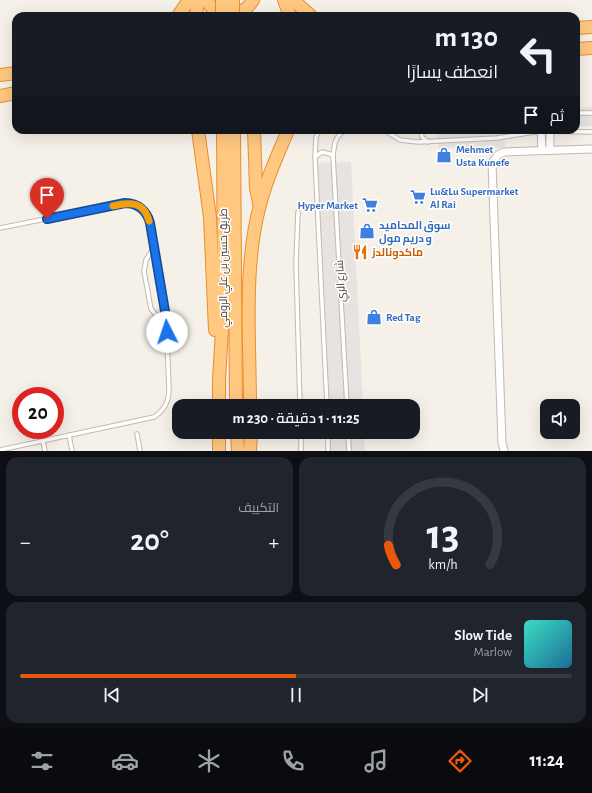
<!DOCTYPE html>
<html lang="ar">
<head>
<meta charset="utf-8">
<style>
  :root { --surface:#171b24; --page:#20242c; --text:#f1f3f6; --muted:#9ea1a6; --line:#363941; --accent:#ea580c }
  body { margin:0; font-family:"Alegreya Sans",Cairo,sans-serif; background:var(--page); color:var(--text); direction:rtl; height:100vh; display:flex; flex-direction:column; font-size:15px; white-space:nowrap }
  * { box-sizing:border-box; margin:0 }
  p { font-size:13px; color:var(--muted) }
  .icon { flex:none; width:22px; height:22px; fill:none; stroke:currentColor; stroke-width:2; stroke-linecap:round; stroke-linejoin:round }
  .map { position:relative; height:451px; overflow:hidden; direction:ltr }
  .side { display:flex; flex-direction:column; gap:6px; padding:6px; background:#0d0f14; flex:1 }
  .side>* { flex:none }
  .top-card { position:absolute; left:12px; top:12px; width:568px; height:122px; border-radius:12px; box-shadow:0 4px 16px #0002; direction:rtl; background:#171b24; color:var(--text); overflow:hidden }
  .tools { position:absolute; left:540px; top:399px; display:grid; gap:8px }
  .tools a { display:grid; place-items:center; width:40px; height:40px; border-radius:8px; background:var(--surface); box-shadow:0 4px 16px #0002; font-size:20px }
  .speed { position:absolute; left:12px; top:387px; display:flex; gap:8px; font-size:20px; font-weight:700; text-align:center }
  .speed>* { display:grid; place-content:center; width:52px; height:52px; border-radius:50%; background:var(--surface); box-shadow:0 4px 16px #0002; line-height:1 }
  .speed .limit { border:6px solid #d22; background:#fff; color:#111 }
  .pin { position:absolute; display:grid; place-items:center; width:34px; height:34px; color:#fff; margin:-41px -17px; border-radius:50% 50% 50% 0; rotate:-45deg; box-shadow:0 0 4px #0007 }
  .pin .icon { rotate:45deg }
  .me { position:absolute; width:44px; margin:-22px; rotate:356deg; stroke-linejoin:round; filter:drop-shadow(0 0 3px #0008) }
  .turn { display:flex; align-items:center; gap:14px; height:84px; padding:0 16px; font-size:18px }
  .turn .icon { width:52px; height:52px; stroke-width:2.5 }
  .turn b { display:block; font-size:28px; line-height:34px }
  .then { display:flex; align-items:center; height:38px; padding:0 16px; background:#0003; gap:8px; font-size:15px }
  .big { font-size:30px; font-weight:600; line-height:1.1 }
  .side .tile { flex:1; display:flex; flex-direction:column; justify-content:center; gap:6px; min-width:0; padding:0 14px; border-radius:12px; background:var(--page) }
  .side .dial { align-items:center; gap:0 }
  .dial svg { height:104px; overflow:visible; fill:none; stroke:var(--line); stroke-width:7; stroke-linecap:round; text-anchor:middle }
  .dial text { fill:var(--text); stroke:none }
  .song { display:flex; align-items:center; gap:12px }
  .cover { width:48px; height:48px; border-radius:6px; background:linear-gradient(135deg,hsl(170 70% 55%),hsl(200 70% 35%)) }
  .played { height:4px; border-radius:2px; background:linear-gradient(90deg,var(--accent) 50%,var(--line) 50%) }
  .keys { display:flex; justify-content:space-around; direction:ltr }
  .heat { display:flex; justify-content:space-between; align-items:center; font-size:22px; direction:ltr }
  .side .tiles { flex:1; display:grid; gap:6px; grid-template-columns:1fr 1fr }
  .tile:last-child { grid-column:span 2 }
  .trip { position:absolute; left:172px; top:399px; width:248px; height:40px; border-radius:12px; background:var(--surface); box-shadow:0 4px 16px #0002; font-weight:600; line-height:40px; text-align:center; direction:rtl }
  .tab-bar { display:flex; height:64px; justify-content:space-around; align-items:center; background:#090b0e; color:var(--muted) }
  .tab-bar .icon { width:28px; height:28px }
  .tab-bar .selected { color:var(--accent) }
  .tab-bar b { font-size:18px; color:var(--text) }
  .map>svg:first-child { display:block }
</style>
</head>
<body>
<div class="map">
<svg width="592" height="451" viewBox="0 0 592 451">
  <rect width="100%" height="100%" fill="#f5f0e8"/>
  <g fill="#e7e3e0">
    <path d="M592 107V126L576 127V108Z"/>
    <path d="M438 130H505V148H439Z"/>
    <path d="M351 162 363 406H325L313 163Z"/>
    <path d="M326 432H364L365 451H327Z"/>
  </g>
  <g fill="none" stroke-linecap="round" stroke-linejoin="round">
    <defs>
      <g id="service">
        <path d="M576 113H592"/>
        <path d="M320 130 316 137 315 157 327 406"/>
        <path d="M346 130C335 135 334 145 333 156L347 406"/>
        <path d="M384 130 400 140 418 142 497 138 541 131 592 132"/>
        <path d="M421 130 422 137 428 142"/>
        <path d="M315 157 322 152 330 154 333 156"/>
        <path d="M298 212 296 264 300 406"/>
        <path d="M0 228 125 203C138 203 147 211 150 223L166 317 169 389C169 401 165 410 154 417L0 450"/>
        <path d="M154 247 146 260 144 271 151 309 156 315 166 317"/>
        <path d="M301 432V451"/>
        <path d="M348 432 349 451"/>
        <path d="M137 434 140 451"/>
        <path d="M69 435 72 451"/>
        <path d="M43 441 45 451"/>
        <path d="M328 451V432"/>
      </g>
      <g id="minor">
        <path d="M541 131 542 150"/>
        <path d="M550 131V150"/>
        <path d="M504 451 502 443 492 163 498 155 504 152 592 149"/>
      </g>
      <g id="trunk">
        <path d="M206 0C217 19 242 19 253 0"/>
        <path d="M284 0 290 16"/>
        <path d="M293 0 311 16"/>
        <path d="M178 16 189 0"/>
        <path d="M196 16 198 0"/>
        <path d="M576 28 592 27"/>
        <path d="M576 49 592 48"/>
        <path d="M0 75 16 73"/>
        <path d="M0 96 16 93"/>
        <path d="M198 130 210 217 215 330"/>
        <path d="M234 130 236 406"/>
        <path d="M254 130 256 188 259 203"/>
        <path d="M219 406V379L224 298 223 130"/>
        <path d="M250 406C250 342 243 267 260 205 266 179 278 155 288 130"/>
        <path d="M237 432 238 451"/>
        <path d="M219 451V432"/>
        <path d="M250 451 251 432"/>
      </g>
    </defs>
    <use href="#service" stroke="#c5b9ad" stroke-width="5.5"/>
    <use href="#minor" stroke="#c5b9ad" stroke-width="9"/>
    <use href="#trunk" stroke="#eb8d2d" stroke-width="14"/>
    <use href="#service" stroke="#fff" stroke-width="3.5"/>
    <use href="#minor" stroke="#fff" stroke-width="7"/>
    <use href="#trunk" stroke="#ffc881" stroke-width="12"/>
    <defs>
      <g id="trunk-bridge">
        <path d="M222 16V0"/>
        <path d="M233 16V0"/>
      </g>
    </defs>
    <use href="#trunk-bridge" stroke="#eb8d2d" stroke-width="14" stroke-linecap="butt"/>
    <use href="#trunk-bridge" stroke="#ffc881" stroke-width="12"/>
  </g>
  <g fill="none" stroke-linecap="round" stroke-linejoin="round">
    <defs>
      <path id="route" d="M47 219 125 203C138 203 147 211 150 223L166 317 167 332"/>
    </defs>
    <use href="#route" stroke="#114b97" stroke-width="10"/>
    <use href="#route" stroke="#1a73e8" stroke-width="7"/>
    <path stroke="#f59e0b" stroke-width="7" d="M113 206C130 202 144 201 149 221"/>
  </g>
  <defs>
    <symbol id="shop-bare" viewBox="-9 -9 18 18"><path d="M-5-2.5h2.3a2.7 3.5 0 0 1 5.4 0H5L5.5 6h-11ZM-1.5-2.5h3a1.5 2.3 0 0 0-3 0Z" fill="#3f7fe0" stroke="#fff" stroke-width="2.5" paint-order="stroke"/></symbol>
    <symbol id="supermarket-bare" viewBox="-9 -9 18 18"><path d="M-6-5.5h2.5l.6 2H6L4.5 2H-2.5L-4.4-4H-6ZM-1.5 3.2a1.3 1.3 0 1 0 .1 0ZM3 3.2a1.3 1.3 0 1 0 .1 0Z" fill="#3f7fe0" stroke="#fff" stroke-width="2.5" paint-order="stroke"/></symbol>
    <symbol id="restaurant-bare" viewBox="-9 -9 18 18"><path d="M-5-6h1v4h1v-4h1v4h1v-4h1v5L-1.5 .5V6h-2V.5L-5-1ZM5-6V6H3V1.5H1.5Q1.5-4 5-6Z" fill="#e8710a" stroke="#fff" stroke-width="2.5" paint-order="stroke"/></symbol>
  </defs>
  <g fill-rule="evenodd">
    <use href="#shop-bare" x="433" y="144" width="22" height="22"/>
    <use href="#supermarket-bare" x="407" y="186" width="22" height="22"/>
    <use href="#supermarket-bare" x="359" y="194" width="22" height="22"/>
    <use href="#shop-bare" x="356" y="220" width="22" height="22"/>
    <use href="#restaurant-bare" x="349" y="241" width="22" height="22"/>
    <use href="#shop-bare" x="363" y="306" width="22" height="22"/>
  </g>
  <g text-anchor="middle" stroke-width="3" stroke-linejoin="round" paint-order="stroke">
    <g font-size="11" font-weight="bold" fill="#366cbe" stroke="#fff" text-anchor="start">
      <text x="456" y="153">Mehmet<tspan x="456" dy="13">Usta Kunefe</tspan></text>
      <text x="430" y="195">Lu&amp;Lu Supermarket<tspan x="430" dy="13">Al Rai</tspan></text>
      <text x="358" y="209" text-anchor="end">Hyper Market</text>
      <text x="379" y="229">سوق المحاميد<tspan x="379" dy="13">و دريم مول</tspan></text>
      <text x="386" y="321">Red Tag</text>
    </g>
    <g font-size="11" font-weight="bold" fill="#c56008" stroke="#fff" text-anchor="start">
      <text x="372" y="256">ماكدونالدز</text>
    </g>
    <g font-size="11" fill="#4a4036" stroke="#fff">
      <text transform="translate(223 268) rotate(-90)" y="4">طريق حسين بن علي الرومي</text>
      <text transform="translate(340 281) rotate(-93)" y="4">شارع الري</text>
    </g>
  </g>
</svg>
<div class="tools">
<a><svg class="icon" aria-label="sound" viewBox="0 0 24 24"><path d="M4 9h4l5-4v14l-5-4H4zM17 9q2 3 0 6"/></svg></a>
</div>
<div class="speed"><div class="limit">20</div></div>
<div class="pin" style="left:47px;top:219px;background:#d93025"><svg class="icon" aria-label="arrive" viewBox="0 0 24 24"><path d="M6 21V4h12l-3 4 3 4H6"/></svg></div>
<svg class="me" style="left:167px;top:332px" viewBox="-20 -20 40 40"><circle r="19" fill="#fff"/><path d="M0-13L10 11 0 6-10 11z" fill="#1a73e8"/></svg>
<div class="trip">11:25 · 1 دقيقة · 230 m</div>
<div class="top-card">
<div class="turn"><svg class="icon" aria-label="left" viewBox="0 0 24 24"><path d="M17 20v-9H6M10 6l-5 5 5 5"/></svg><div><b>130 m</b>انعطف يسارًا</div></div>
<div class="then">ثم<svg class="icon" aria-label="arrive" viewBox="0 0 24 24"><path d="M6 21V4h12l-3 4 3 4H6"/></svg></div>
</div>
</div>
<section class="side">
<div class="tiles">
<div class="tile dial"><svg viewBox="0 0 100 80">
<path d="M14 69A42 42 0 1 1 86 69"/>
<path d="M14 69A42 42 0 0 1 8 54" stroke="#ea580c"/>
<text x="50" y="56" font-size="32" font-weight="700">13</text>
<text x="50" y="72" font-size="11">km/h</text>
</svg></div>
<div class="tile"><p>التكييف</p>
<div class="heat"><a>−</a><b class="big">20°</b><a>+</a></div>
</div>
<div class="tile">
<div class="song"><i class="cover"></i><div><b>Slow Tide</b><p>Marlow</p></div></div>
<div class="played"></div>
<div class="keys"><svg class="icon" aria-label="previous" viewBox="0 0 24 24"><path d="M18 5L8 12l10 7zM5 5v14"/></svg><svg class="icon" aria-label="pause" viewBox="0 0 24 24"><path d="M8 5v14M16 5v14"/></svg><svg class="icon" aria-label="next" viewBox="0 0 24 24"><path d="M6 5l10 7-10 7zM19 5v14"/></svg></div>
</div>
</div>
</section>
<nav class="tab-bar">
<b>11:24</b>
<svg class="icon selected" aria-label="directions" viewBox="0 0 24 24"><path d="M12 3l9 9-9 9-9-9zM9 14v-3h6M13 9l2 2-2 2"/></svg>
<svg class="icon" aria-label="music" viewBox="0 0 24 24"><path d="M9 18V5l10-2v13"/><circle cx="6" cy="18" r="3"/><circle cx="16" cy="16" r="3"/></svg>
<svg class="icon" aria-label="phone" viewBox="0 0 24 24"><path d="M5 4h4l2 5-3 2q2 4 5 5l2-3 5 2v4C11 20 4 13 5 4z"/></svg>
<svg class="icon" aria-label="climate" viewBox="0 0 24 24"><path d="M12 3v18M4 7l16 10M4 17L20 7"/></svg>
<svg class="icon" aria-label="car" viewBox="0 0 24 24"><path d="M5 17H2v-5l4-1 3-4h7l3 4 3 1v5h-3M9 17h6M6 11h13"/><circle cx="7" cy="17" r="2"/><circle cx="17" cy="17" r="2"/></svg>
<svg class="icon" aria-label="filters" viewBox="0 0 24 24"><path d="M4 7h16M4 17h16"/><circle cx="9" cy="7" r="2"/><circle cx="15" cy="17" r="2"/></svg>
</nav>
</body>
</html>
